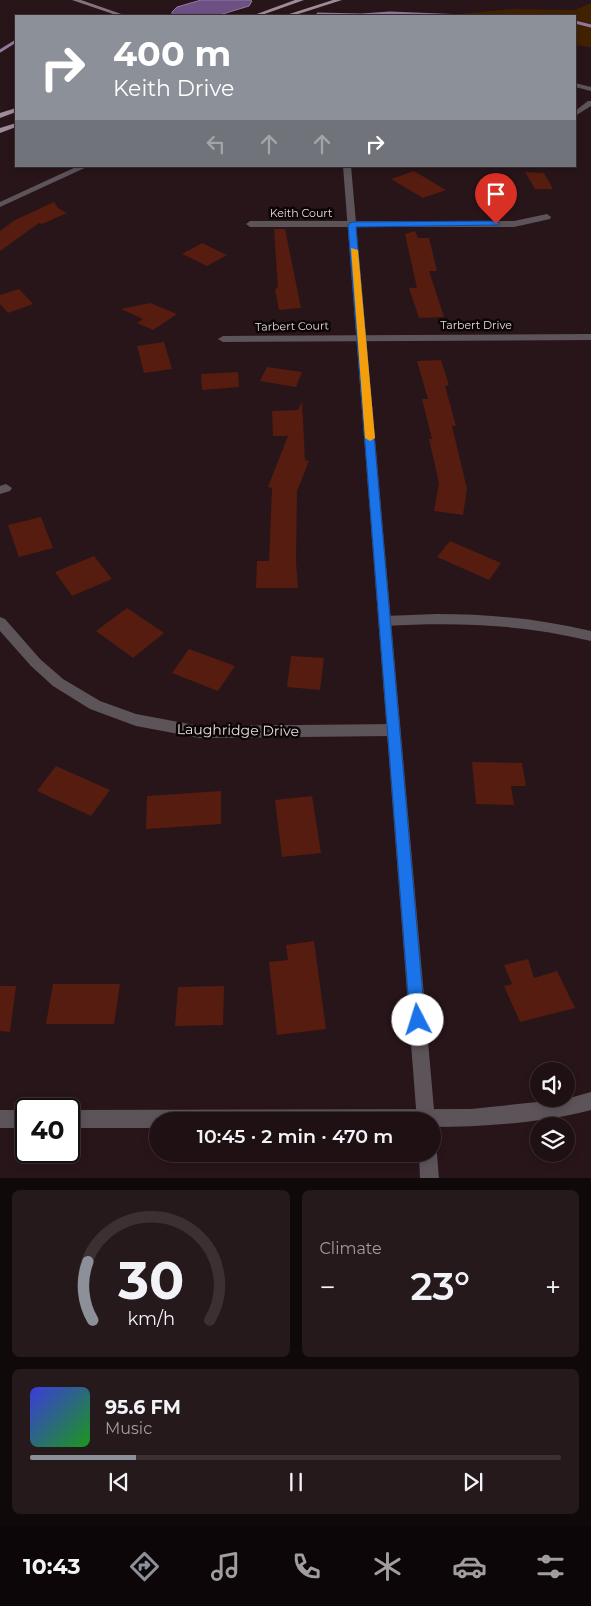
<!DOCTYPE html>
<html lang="en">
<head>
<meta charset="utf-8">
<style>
  :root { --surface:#1e1013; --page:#26191c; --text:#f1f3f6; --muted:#a19da0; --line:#3c3033; --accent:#8c9099 }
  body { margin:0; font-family:Montserrat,sans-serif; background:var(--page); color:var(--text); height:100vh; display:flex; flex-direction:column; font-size:19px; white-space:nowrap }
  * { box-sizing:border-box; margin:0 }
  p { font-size:16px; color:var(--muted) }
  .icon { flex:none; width:28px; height:28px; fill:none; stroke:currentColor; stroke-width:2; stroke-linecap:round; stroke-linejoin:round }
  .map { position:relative; height:1178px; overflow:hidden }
  .details { display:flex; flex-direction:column; gap:12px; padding:12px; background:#10090a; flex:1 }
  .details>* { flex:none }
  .hud { position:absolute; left:15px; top:15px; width:561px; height:152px; border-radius:0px; box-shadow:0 2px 8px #0003,0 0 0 1px var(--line); background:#8c9099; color:#fff; overflow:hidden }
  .fabs { position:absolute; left:530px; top:1062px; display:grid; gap:10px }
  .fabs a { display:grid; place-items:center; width:45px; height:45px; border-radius:50%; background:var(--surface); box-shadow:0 2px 8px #0003,0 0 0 1px var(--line); font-size:25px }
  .speed { position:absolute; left:15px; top:1098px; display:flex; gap:10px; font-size:25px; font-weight:700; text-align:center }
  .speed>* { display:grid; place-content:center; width:65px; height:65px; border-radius:50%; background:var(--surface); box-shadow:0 2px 8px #0003,0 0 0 1px var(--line); line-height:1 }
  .speed .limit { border:2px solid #111; border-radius:8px; background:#fff; color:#111 }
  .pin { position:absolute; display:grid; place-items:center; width:42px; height:42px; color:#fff; margin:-51px -21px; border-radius:50% 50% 50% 0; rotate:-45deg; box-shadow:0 0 5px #0007 }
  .pin .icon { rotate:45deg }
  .me { position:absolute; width:55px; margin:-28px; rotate:355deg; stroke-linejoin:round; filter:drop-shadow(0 0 4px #0008) }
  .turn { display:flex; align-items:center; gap:18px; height:105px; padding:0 15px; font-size:22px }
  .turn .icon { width:65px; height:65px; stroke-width:2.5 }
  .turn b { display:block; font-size:35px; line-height:42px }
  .lanes { display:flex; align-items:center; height:48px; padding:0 15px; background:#0003; justify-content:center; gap:25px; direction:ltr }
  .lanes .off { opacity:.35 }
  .big { font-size:38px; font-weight:600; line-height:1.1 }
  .details .widget { flex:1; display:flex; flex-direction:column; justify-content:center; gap:8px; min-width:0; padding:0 18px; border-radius:8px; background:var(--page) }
  .details .dial { align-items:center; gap:0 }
  .dial svg { height:130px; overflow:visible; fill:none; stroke:var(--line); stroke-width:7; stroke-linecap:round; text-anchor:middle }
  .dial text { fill:var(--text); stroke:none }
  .song { display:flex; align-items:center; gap:15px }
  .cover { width:60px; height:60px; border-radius:8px; background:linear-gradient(135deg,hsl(240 70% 55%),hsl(120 70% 35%)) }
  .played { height:5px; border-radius:2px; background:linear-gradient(90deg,var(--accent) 20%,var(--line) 20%) }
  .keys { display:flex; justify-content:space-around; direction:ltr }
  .heat { display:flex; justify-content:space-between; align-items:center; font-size:28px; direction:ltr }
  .details .tiles { flex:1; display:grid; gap:12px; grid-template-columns:1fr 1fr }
  .widget:last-child { grid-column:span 2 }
  .trip { position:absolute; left:149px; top:1112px; width:292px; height:50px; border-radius:25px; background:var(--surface); box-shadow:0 2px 8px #0003,0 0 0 1px var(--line); font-weight:600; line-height:50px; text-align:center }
  .tab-bar { display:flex; height:80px; justify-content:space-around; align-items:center; background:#0c0608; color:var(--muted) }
  .tab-bar .icon { width:35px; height:35px }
  .tab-bar .selected { color:var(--accent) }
  .tab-bar b { font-size:22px; color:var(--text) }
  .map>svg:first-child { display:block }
</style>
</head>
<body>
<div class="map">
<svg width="591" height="1179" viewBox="0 0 591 1179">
  <rect width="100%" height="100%" fill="#281519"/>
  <path fill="#412100" d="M591 3V47L575 45V16H442L511 9 575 10Z"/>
  <path fill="#6d5185" stroke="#927a9f" d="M201 0H250L252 1 249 6 216 16 172 15V12L177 7Z"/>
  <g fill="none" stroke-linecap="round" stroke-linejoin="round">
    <g stroke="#927a9f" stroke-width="3">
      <path d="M318 14 361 15 390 13 464 16"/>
      <path d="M575 22 591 26"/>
      <path d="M0 51 16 41"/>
    </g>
  </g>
  <g fill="#551c0f">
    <path d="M414 171 446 190 423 198 391 179Z"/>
    <path d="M525 172 544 173 553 189H535Z"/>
    <path d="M54 202 58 208 67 213 42 224 39 223 0 251V231L15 220Z"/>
    <path d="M274 229H285L301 308 279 310 275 289 278 288Z"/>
    <path d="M415 231 418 238H429L437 271H429L444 317 419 318 409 288H417L405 234Z"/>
    <path d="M202 243 227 255 207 266 182 254Z"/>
    <path d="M19 289 33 304 8 313 0 304V295Z"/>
    <path d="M150 303 177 314 153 330 137 323 143 319 121 309Z"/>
    <path d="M164 342 172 369 144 373 137 346Z"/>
    <path d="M441 360 449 385 445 386 456 426H452L467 489 463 515 434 511 439 483 429 439H432L422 399H428L417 361Z"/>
    <path d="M267 367 302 372 296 387 260 381Z"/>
    <path d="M238 372 239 387 202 390 201 374Z"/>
    <path d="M302 402 305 460 309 461 297 491 296 561 298 588H256L257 561H269L272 488 268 487 288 436H273L272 411 298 410Z"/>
    <path d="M41 517 53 548 19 557 8 525Z"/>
    <path d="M450 541 501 563 489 580 437 557Z"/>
    <path d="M94 556 112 579 72 596 55 572Z"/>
    <path d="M127 608 164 633 133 658 96 631Z"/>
    <path d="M189 649 235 666 218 691 172 673Z"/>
    <path d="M291 656 324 658 320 690 287 687Z"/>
    <path d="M472 762 522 763 526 786H511L514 805 476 804Z"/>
    <path d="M56 766 110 790 91 816 37 791Z"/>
    <path d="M221 791V824L146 829 147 796Z"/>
    <path d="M312 796 321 853 282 857 275 800Z"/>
    <path d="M314 941 326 1029 277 1035 269 962 288 960 286 945Z"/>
    <path d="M528 959 534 978 557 971 575 1008 520 1022 504 986 512 984 504 965Z"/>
    <path d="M53 984H120L114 1024H46Z"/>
    <path d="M0 986H16L10 1032 0 1031Z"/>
    <path d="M224 986 223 1025 175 1026 178 987Z"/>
  </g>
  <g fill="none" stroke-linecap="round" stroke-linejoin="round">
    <g fill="#5d545a" fill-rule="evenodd">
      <path d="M575 83 591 87V91L575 87Z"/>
      <path d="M588 101H591V106L575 116V111Z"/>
      <path d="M78 166H89L0 207V202Z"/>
      <path d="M547 214 551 217 550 219 514 227H250L246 224 250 221H514Z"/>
      <path d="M591 334V340L223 342 218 339 223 336Z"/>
      <path d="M6 484 12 488 10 491 0 494V486Z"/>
      <path d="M437 614C490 614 540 619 591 631V641C522 624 455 622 385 626L380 624 379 621 380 618 385 616Z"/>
      <path d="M0 617 5 619 40 659 63 679 100 701 136 714 200 726 393 724 398 726 400 730 398 734 393 736 200 738 136 726 90 709 53 686 31 666 0 631Z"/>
      <path d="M591 1092V1110C541 1123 484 1127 432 1127V1121H158V1128H69V1110L471 1109 566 1099Z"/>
      <rect x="0" y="1110" width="26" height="18"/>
    </g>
    <g fill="#5d545a" fill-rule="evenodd">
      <path d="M343 166H351L435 1121 432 1127V1121H417Z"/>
      <path d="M432 1146 437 1154 439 1179H420L419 1154H432Z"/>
    </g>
    <path fill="#82747d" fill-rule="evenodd" d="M72 0H81L127 16H119Z"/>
    <g fill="#9e8d99" fill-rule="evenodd">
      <path d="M295 0H304L259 16H251Z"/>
      <path d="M333 0H342L292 16H283Z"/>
      <path d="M16 108V112L0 118V113Z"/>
      <path d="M16 123V127L0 133V128Z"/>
    </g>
  </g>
  <path fill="#1a73e8" stroke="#114b97" d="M496 221 499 222V225L356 227 425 1020 423 1026 418 1028 412 1026 410 1020 348 225 352 222Z"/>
  <path fill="#f59e0b" d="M351 248 358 250 375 438 370 441 365 438Z"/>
  <g text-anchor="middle" stroke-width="5" stroke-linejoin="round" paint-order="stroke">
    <g font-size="11" fill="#e9dbdd" stroke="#0b0506">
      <text x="301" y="217">Keith Court</text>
      <text x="476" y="329">Tarbert Drive</text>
      <text transform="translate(292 326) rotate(-1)" y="4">Tarbert Court</text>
    </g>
    <g font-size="14" fill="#e9dbdd" stroke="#0b0506">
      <text transform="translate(238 730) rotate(1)" y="5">Laughridge Drive</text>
    </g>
  </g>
</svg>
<div class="fabs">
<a><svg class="icon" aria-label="sound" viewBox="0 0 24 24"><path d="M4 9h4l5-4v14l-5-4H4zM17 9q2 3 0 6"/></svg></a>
<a><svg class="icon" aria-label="layers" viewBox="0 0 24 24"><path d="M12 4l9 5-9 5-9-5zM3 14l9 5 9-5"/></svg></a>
</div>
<div class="speed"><div class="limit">40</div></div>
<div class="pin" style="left:496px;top:224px;background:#d93025"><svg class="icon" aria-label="arrive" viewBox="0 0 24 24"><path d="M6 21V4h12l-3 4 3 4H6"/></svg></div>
<svg class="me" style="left:418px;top:1020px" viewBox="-20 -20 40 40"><circle r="19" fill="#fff"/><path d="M0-13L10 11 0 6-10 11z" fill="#1a73e8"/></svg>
<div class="trip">10:45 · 2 min · 470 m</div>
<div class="hud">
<div class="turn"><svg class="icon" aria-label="right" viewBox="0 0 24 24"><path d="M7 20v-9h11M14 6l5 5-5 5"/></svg><div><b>400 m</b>Keith Drive</div></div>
<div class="lanes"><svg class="icon off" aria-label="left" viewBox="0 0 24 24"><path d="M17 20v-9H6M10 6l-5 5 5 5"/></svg><svg class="icon off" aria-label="ahead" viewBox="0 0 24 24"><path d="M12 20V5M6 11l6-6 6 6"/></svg><svg class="icon off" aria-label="ahead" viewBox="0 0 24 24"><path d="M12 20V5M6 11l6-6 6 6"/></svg><svg class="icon" aria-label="right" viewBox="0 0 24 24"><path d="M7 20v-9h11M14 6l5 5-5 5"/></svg></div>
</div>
</div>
<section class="details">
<div class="tiles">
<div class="widget dial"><svg viewBox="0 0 100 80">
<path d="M14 69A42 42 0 1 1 86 69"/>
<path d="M14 69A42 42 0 0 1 11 33" stroke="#8c9099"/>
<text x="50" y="56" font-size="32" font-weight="700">30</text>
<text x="50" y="72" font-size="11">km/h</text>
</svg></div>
<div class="widget"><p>Climate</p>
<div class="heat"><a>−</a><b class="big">23°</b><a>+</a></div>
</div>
<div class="widget">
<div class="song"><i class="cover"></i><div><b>95.6 FM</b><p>Music</p></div></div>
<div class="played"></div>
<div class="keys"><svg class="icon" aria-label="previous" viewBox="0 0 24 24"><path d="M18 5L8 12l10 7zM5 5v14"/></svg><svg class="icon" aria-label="pause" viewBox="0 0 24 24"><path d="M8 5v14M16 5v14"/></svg><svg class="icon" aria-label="next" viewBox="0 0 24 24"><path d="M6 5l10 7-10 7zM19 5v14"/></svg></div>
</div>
</div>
</section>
<nav class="tab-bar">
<b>10:43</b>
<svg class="icon selected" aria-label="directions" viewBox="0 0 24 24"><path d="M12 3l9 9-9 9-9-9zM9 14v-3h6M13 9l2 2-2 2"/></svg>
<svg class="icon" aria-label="music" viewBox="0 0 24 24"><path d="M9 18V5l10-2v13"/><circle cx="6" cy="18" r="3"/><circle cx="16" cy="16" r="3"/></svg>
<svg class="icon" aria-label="phone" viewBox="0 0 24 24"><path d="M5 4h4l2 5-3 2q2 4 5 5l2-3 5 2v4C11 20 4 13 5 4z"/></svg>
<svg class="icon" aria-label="climate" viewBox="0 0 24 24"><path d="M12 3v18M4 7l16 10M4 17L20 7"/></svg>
<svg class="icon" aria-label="car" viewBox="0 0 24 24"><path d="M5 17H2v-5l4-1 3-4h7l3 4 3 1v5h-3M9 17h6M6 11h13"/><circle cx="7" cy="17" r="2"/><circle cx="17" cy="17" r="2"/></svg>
<svg class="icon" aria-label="filters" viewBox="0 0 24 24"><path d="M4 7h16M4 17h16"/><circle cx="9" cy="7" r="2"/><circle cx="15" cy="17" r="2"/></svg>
</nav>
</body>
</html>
